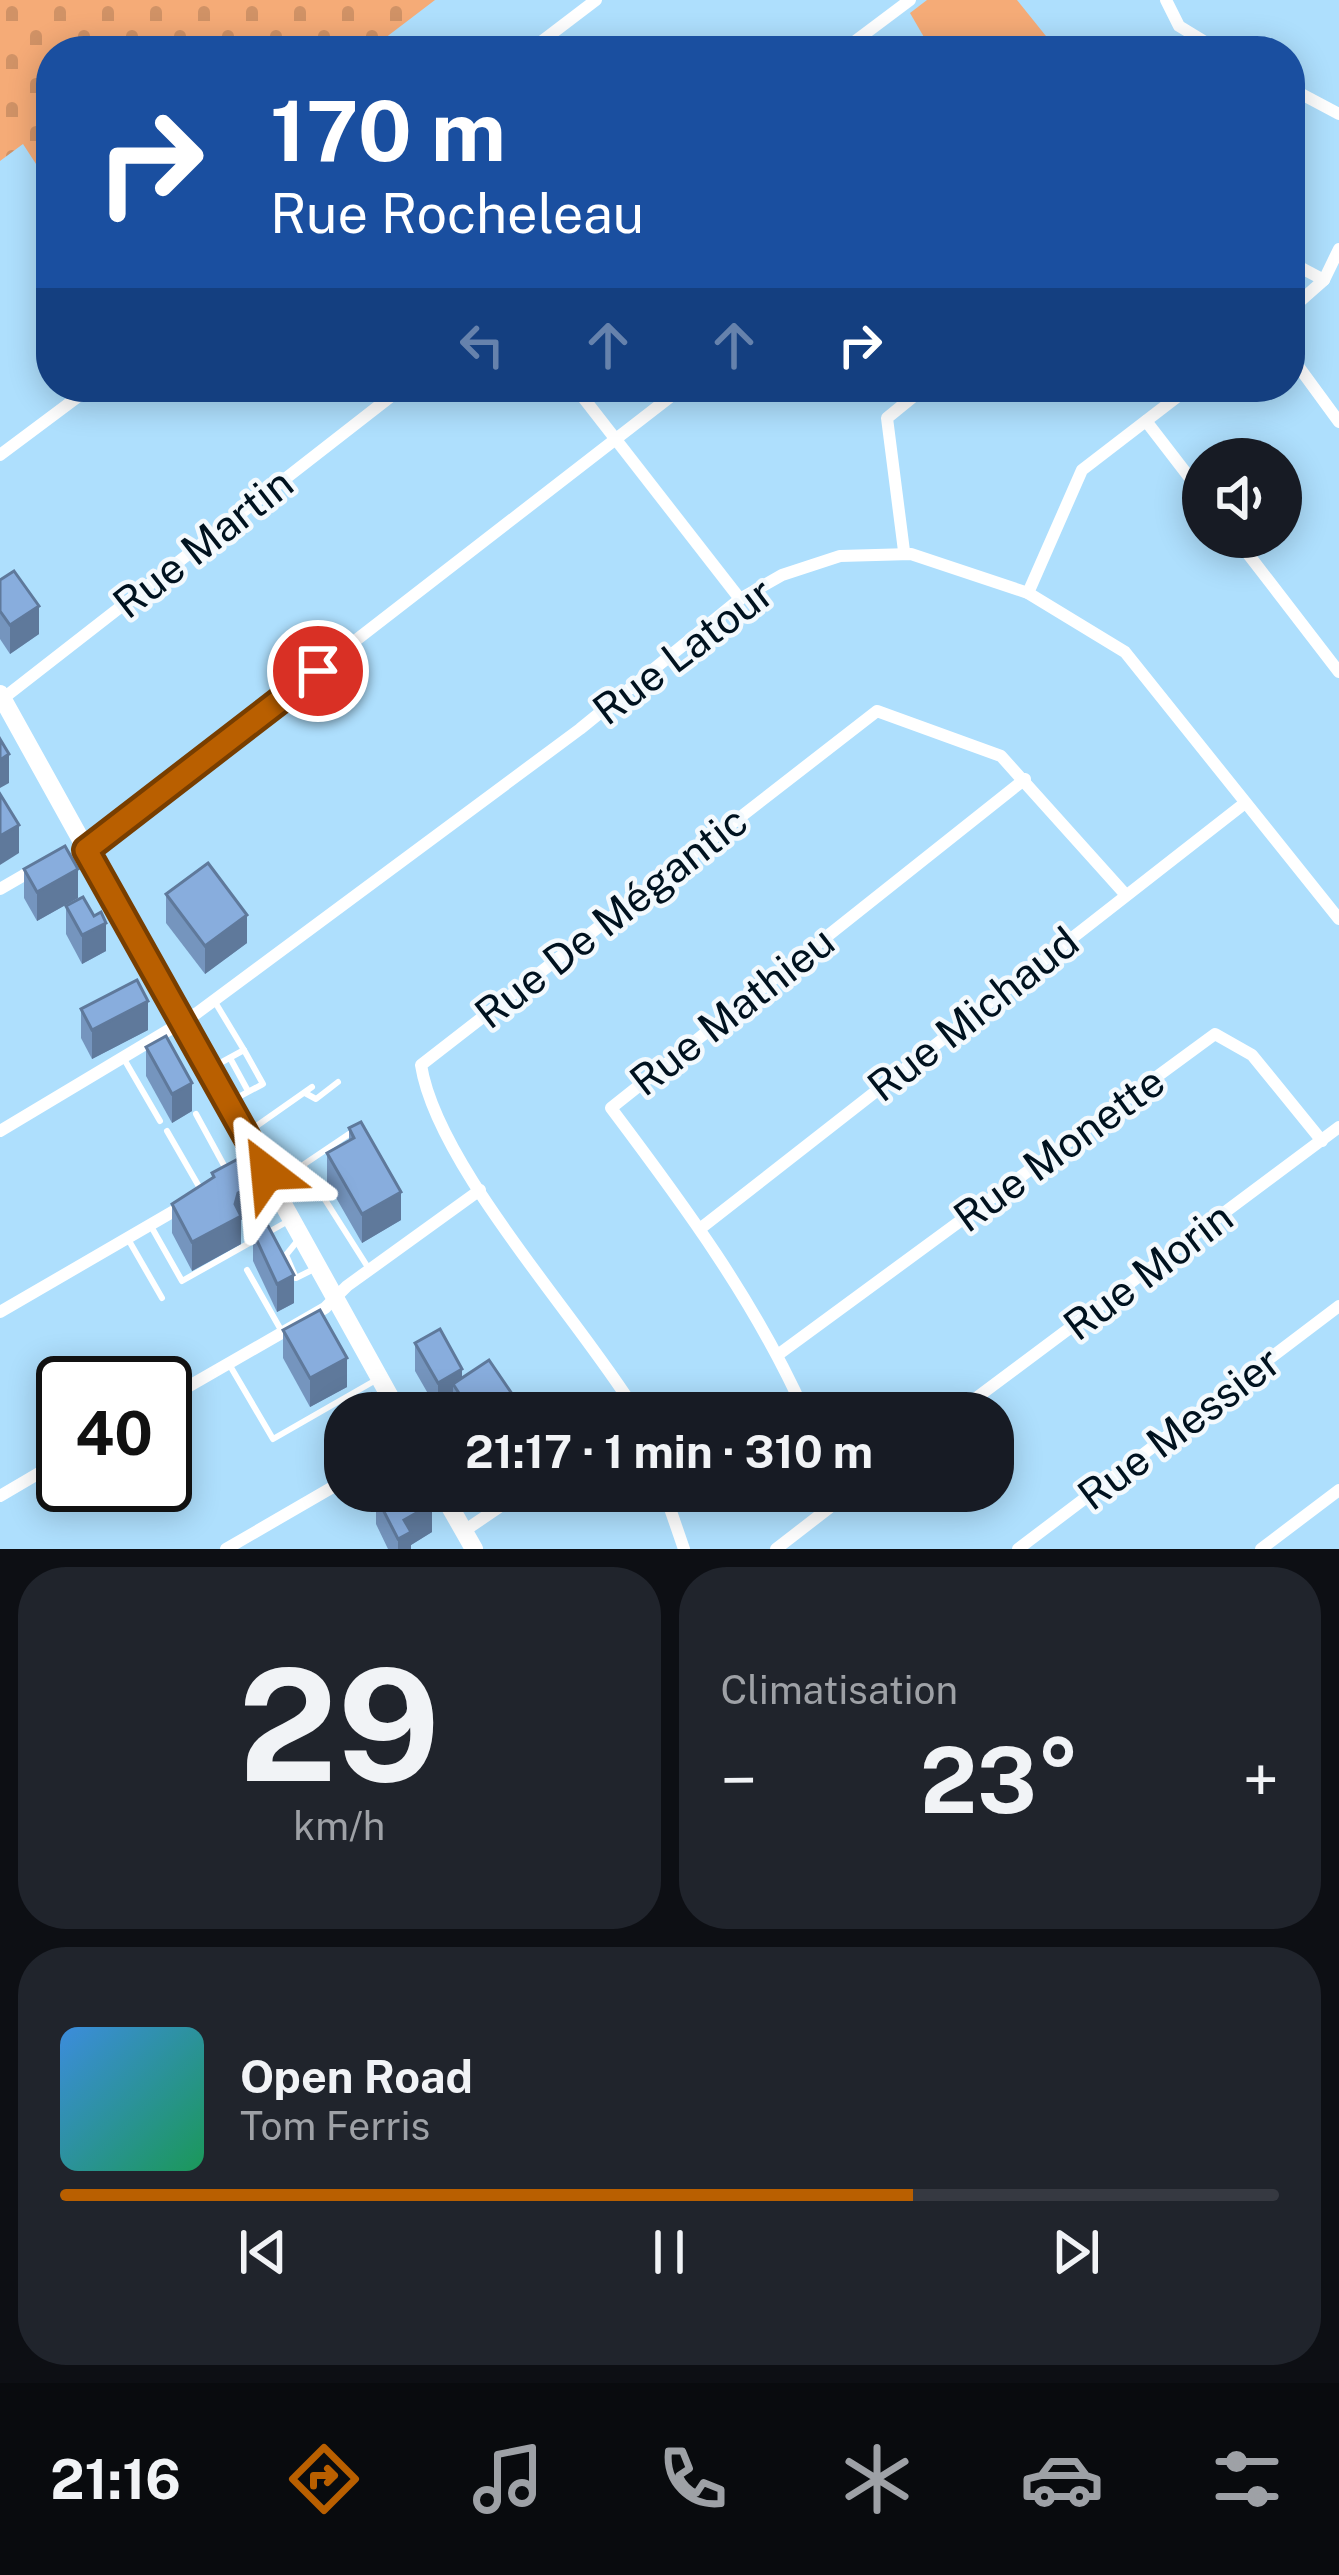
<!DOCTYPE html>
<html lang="fr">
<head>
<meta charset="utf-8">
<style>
  :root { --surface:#171b24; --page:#20242c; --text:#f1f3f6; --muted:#9ea1a6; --line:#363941; --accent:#b95f00 }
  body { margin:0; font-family:"Public Sans",sans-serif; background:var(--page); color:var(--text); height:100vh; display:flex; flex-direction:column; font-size:45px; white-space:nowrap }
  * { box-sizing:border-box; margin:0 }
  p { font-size:39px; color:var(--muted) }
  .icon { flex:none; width:66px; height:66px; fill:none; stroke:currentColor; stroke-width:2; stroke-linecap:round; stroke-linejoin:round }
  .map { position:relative; height:1549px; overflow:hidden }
  .details { display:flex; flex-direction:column; gap:18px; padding:18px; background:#0d0f14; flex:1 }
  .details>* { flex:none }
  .banner { position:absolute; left:36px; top:36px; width:1269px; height:366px; border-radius:48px; box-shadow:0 6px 30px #0003; background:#1a4fa0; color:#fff; overflow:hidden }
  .tools { position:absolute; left:1182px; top:438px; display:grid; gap:24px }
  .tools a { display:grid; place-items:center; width:120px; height:120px; border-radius:50%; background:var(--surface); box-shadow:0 6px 30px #0003; font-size:60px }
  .speed { position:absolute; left:36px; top:1356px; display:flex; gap:24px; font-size:60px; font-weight:700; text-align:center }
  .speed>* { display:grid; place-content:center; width:156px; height:156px; border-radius:50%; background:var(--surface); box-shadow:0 6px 30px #0003; line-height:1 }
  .speed .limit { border:6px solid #111; border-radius:18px; background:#fff; color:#111 }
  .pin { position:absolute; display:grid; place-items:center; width:102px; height:102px; color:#fff; margin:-51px; border:6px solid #fff; border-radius:50%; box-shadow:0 3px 12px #0007 }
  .me { position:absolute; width:132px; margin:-66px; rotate:331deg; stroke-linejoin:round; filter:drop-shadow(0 0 9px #0008) }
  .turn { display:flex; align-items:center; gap:42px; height:252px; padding:0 36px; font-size:54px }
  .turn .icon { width:156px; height:156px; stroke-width:2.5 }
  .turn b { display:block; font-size:84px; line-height:102px }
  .lanes { display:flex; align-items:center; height:114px; padding:0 36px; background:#0003; justify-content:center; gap:60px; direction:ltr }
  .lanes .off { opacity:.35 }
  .big { font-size:90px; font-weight:700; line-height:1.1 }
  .details .widget { flex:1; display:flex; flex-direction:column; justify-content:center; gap:18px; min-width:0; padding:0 42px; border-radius:48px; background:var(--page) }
  .details .dial { align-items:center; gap:0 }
  .dial b { font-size:156px; line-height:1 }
  .song { display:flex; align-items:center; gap:36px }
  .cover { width:144px; height:144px; border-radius:18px; background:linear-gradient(135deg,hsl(210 70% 55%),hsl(150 70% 35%)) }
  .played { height:12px; border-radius:6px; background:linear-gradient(90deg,var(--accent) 70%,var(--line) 70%) }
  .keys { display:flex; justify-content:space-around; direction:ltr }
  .heat { display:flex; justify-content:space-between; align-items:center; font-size:66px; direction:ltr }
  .details .tiles { flex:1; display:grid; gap:18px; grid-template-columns:1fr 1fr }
  .widget:last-child { grid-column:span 2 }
  .trip { position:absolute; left:324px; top:1392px; width:690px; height:120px; border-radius:48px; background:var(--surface); box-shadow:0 6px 30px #0003; font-weight:700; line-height:120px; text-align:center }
  .menu { display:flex; height:192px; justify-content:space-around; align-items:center; background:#090b0e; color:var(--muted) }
  .menu .icon { width:84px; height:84px }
  .menu .selected { color:var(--accent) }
  .menu b { font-size:54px; color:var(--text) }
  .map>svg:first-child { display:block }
</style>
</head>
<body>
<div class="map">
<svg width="1339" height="1549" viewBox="0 0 1339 1549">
  <defs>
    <pattern id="cemetery-stones" width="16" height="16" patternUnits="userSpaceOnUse" patternTransform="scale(3)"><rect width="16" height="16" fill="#f5ab77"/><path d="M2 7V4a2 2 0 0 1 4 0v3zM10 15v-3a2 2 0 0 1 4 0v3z" fill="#d09266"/></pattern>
  </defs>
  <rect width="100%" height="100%" fill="#aedffd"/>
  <path fill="#f5ab77" d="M927 0H1017L1058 51H932L910 13Z"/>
  <path fill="url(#cemetery-stones)" d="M0 0H435L368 51H51V187L23 144 0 161Z"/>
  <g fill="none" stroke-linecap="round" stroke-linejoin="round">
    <g stroke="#fff" stroke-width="6">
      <path d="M215 1002 244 1050"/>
      <path d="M230 1058 248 1091"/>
      <path d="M124 1059 160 1121"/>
      <path d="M211 1068 244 1050 263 1084 231 1101"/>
      <path d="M305 1093 316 1099 338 1082"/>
      <path d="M196 1114 226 1169"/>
      <path d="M167 1131 201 1190"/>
      <path d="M248 1132 312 1087"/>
      <path d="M303 1165 349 1134"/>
      <path d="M273 1182 303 1165 369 1269"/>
      <path d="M152 1228 182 1281 290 1220"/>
      <path d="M128 1239 162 1298"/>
      <path d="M299 1239 286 1255 296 1278 316 1268"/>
      <path d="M247 1270 281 1330"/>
      <path d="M229 1364 273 1439 376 1380"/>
    </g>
    <g stroke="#fff" stroke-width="12">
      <path d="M1166 0 1179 26 1220 51"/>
      <path d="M529 51 596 0"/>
      <path d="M842 51 910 0"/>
      <path d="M1290 88 1339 114"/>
      <path d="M1290 262 1324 280"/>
      <path d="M1290 310 1324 280 1339 249"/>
      <path d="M1290 355 1339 422"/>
      <path d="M575 387 740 599"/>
      <path d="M1146 421 1203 495"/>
      <path d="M0 455 91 387"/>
      <path d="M1235 537 1339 672"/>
      <path d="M904 551 887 418 925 387"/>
      <path d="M1028 593 1082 470 1190 387"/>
      <path d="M1 700 403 387"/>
      <path d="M85 850 683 387"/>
      <path d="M0 889 38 867"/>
      <path d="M0 1131 197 1013 580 729 740 599 782 575 840 556 911 554 1028 593 1125 652 1339 919"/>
      <path d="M701 1228 1245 803"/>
      <path d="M0 1312 186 1204"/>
      <path d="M779 1354 1215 1034 1252 1055 1322 1141"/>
      <path d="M165 1400 325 1308 347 1286 480 1190"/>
      <path d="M637 1413C579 1318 437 1166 421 1065L877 711 1001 756 1125 894"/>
      <path d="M805 1413C755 1301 684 1205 611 1108L1025 779"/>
      <path d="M956 1413 1339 1127"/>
      <path d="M664 1491 684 1549"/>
      <path d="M0 1496 63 1459"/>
      <path d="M464 1531 523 1491"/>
      <path d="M226 1549 345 1480"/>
      <path d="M776 1549 851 1491"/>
      <path d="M1018 1549 1339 1306"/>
      <path d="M1261 1549 1339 1490"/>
    </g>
    <g stroke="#fff" stroke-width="18">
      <path d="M0 694 399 1413"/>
      <path d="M441 1491 474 1549"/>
    </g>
  </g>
  <g fill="#7595be">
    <path d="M0 580 39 634 10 654 0 639Z"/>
    <path d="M24 869 78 898 37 921 24 898Z"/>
    <path d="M166 894 247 943 205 974 166 923Z"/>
    <path d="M66 906 106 951 82 964 66 934Z"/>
    <path d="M81 1009 148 1030 92 1059 81 1038Z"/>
    <path d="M146 1047 192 1111 172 1123 146 1076Z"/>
    <path d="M349 1128 401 1220 362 1243 327 1182V1153L349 1141Z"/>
    <path d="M212 1173 253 1213 241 1220V1244L192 1271 172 1233V1204L212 1178Z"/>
    <path d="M253 1232 294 1303 277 1312 253 1261Z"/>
    <path d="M283 1330 347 1387 310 1407 283 1358Z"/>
    <path d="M415 1343 462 1378 525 1413H453V1403L438 1411 415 1371Z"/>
    <path d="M376 1496 432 1532 411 1545V1549H388L376 1524Z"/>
  </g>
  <g fill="#5f799b">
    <path d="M39 606V634L10 654V625Z"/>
    <path d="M9 754V783L0 788V760Z"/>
    <path d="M19 825V853L0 865V836Z"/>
    <path d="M78 869V898L37 921V892Z"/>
    <path d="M247 915V943L205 974V946Z"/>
    <path d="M106 923V951L82 964V935Z"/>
    <path d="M148 1001V1030L92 1059V1030Z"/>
    <path d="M192 1083V1111L172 1123V1094Z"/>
    <path d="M253 1185V1213L241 1220V1244L192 1271V1242L235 1204 238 1193Z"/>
    <path d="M401 1192V1220L362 1243V1214Z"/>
    <path d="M294 1275V1303L277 1312V1284Z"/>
    <path d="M347 1358V1387L310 1407V1378Z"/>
    <path d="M462 1369V1398L453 1384V1403L438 1411V1383Z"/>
    <path d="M432 1504V1532L411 1545V1549H398V1539L404 1520Z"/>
  </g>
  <g fill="#88addd" stroke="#5f799b" stroke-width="3">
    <path d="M14 571 39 606 10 625 0 611V580Z"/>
    <path d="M0 739 9 754 0 760Z"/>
    <path d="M0 794 19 825 0 836Z"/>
    <path d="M65 846 78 869 37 892 24 869Z"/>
    <path d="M208 863 247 915 205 946 166 894Z"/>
    <path d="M83 897 94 916 101 912 106 923 82 935 66 906Z"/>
    <path d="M137 980 148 1001 92 1030 81 1009Z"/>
    <path d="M166 1036 192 1083 172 1094 146 1047Z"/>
    <path d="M361 1122 401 1192 362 1214 327 1153 354 1138 349 1128Z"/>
    <path d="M238 1159 253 1185 238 1193 235 1204 241 1216 192 1242 172 1204 214 1177 212 1173Z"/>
    <path d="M267 1224 294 1275 277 1284 253 1232Z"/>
    <path d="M320 1310 347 1358 310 1378 283 1330Z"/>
    <path d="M440 1329 462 1369 438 1383 415 1343Z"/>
    <path d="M489 1360 525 1413H472L453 1384Z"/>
    <path d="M384 1491H425L432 1504 404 1520 411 1532 398 1539 376 1496Z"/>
  </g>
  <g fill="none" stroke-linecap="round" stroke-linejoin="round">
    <defs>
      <path id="route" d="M267 1173 86 850 318 671"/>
    </defs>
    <use href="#route" stroke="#783e00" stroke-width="30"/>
    <use href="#route" stroke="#b95f00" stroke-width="21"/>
  </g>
  <g text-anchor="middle" stroke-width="9" stroke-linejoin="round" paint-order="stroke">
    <g font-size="42" fill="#00121f" stroke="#f3f9fd">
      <text transform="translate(203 543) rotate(-38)" y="15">Rue Martin</text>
      <text transform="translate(683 651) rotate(-37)" y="15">Rue Latour</text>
      <text transform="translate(611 917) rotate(-38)" y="15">Rue De Mégantic</text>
      <text transform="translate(732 1011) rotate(-38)" y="15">Rue Mathieu</text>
      <text transform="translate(973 1014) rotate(-38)" y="15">Rue Michaud</text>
      <text transform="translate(1059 1149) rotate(-36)" y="15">Rue Monette</text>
      <text transform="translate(1148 1271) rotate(-37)" y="15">Rue Morin</text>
      <text transform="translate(1179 1428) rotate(-37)" y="15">Rue Messier</text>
    </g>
  </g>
</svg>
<div class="tools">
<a><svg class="icon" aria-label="sound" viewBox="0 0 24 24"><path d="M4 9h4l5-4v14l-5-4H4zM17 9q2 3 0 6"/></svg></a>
</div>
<div class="speed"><div class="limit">40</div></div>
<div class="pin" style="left:318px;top:671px;background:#d93025"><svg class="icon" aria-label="arrive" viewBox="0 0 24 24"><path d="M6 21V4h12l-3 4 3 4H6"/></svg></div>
<svg class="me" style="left:267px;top:1173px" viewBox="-20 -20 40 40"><path d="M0-17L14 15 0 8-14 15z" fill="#b95f00" stroke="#fff" stroke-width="4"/></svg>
<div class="trip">21:17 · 1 min · 310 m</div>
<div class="banner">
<div class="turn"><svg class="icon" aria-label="right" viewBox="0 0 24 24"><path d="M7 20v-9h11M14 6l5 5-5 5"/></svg><div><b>170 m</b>Rue Rocheleau</div></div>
<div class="lanes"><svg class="icon off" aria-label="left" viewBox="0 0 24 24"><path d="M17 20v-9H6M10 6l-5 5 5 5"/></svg><svg class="icon off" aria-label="ahead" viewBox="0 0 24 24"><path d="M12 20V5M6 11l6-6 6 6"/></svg><svg class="icon off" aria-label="ahead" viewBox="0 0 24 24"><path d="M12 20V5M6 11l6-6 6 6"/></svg><svg class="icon" aria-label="right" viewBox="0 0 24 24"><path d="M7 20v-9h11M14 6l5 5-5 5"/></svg></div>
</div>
</div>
<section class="details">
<div class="tiles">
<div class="widget dial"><b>29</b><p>km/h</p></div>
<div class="widget"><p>Climatisation</p>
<div class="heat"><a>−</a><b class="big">23°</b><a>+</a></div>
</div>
<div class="widget">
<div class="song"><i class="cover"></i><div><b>Open Road</b><p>Tom Ferris</p></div></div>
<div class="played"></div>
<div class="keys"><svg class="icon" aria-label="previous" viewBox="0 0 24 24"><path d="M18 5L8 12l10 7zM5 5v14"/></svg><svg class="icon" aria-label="pause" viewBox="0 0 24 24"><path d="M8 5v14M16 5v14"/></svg><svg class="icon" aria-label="next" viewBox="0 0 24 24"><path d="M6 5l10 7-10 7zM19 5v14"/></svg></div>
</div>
</div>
</section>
<nav class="menu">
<b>21:16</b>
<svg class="icon selected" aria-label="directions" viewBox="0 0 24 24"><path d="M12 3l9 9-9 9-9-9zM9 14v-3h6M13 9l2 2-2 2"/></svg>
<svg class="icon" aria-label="music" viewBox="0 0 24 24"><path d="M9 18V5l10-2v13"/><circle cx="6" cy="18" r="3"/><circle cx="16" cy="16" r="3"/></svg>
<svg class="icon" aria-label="phone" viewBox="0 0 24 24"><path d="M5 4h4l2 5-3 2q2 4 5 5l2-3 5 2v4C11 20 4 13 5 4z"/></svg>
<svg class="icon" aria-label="climate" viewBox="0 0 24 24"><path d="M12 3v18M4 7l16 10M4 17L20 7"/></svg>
<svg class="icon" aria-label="car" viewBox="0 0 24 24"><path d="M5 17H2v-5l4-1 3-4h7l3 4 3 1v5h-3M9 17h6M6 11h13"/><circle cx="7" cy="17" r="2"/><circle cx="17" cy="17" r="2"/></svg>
<svg class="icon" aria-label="filters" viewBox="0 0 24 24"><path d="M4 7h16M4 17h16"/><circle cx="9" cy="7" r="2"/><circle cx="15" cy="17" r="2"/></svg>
</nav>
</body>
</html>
